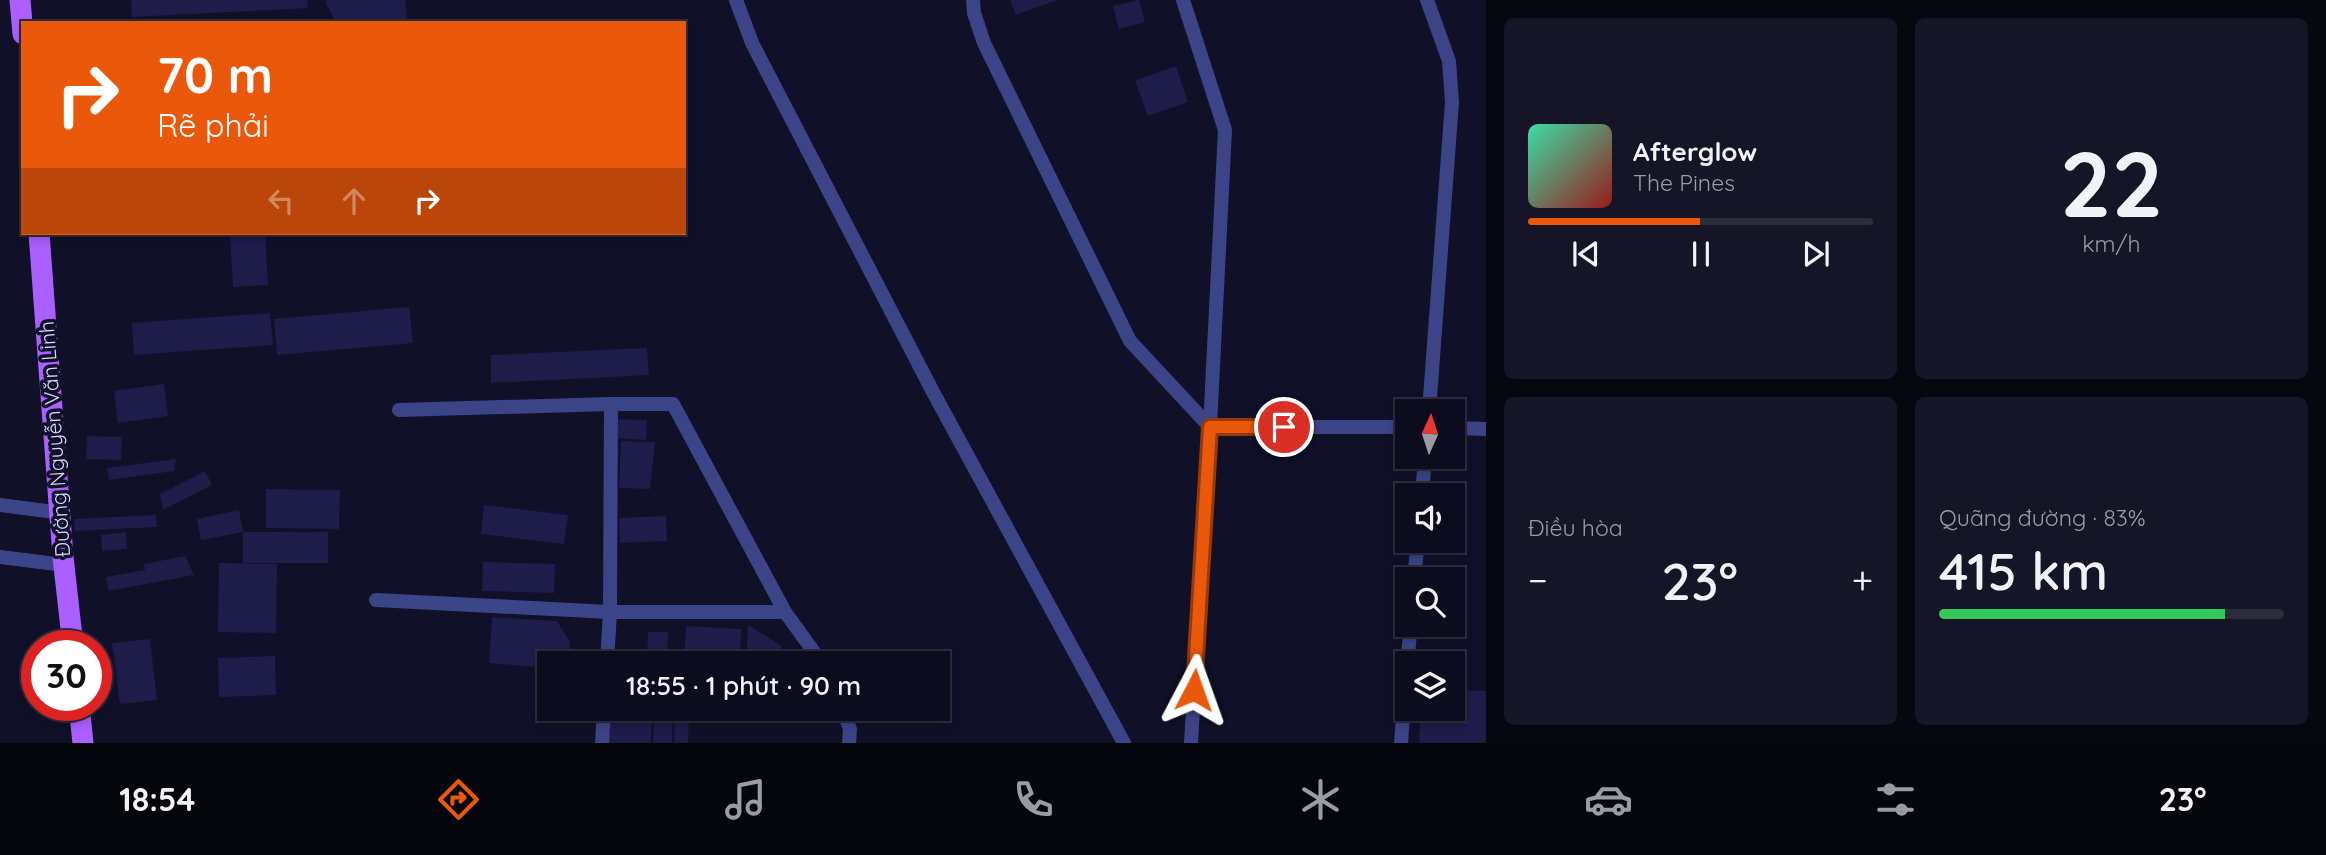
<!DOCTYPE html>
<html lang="vi">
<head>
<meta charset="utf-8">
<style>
  :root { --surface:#0c0c1e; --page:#151527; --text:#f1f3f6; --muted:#9a9ba4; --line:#2c2c3c; --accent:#ea580c }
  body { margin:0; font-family:Quicksand,sans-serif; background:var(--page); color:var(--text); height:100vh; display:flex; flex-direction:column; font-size:26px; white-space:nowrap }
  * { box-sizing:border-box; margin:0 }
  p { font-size:23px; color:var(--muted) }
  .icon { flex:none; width:38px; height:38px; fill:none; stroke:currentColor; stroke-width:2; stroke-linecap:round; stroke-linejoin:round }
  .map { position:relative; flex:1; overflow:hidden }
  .details { display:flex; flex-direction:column; gap:18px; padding:18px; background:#070710; width:840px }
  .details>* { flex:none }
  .top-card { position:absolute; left:21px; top:21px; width:665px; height:214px; border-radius:0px; box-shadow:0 4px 10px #0003,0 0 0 2px var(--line); background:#ea580c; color:#fff; overflow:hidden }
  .needle { width:46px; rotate:3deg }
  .controls { position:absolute; left:1395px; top:399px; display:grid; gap:14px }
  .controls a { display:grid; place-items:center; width:70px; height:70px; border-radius:0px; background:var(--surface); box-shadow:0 4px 10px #0003,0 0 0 2px var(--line); font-size:35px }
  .speed { position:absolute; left:21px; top:630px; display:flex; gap:14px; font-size:35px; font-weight:700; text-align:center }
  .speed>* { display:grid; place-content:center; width:91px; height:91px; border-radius:50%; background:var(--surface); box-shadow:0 4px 10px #0003,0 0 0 2px var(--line); line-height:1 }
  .speed .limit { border:10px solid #d22; background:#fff; color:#111 }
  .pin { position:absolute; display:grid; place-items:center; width:60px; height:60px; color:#fff; margin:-30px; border:4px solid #fff; border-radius:50%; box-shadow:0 2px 7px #0007 }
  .me { position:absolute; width:77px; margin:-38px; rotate:4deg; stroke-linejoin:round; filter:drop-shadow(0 0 5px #0008) }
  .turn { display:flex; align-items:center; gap:24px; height:147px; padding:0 21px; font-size:32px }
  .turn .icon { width:91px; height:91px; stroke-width:2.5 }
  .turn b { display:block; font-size:49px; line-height:60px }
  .lanes { display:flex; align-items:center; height:66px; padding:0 21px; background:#0003; justify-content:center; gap:35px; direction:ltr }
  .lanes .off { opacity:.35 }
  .big { font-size:52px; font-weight:600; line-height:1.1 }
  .details .widget { flex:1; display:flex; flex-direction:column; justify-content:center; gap:10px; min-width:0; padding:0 24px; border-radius:10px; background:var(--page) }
  .details .dial { align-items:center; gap:0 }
  .dial b { font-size:91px; line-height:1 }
  .song { display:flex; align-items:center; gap:21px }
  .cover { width:84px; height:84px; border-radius:10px; background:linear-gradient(135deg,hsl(160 70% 55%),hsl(0 70% 35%)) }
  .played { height:7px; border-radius:4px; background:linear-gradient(90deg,var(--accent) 50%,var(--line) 50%) }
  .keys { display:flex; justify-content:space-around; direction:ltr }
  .heat { display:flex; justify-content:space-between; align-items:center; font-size:38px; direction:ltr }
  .charge { height:10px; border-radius:5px; background:linear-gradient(90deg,#34c759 83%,var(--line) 0) }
  .details .tiles { flex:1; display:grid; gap:18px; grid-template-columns:repeat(2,1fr) }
  .trip { position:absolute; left:537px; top:651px; width:413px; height:70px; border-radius:0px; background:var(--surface); box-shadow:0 4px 10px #0003,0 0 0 2px var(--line); font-weight:600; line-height:70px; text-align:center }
  .tab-bar { display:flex; height:112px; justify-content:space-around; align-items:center; background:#05050c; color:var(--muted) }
  .tab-bar .icon { width:49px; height:49px }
  .tab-bar .selected { color:var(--accent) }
  .tab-bar b { font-size:32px; color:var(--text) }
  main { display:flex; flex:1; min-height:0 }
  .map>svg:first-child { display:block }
</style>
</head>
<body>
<main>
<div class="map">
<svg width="1486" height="743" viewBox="0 0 1486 743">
  <rect width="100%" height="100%" fill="#101028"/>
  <g fill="#1e1c49">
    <path d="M131 0H307L308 8 132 17Z"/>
    <path d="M330 0H405L408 23H336L325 1Z"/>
    <path d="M1010 0H1057L1016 15Z"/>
    <path d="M1139 0 1145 22 1119 29 1113 6Z"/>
    <path d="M1176 66 1188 102 1148 116 1135 81Z"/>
    <path d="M230 233H265L268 285 233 287Z"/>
    <path d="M409 307 413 343 277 355 274 319Z"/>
    <path d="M270 313 273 345 134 355 132 323Z"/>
    <path d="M647 348 649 375 491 383V355Z"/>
    <path d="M164 384 168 416 118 423 114 391Z"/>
    <path d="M613 419 647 420 646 440 612 438Z"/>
    <path d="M87 436 122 437 121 460 86 459Z"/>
    <path d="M621 441 655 442 650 489 619 488Z"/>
    <path d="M176 459 174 471 109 480 107 468Z"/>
    <path d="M205 471 212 485 163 510 160 494Z"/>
    <path d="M266 489 340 490 339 529 266 528Z"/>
    <path d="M484 505 568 515 564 544 481 534Z"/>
    <path d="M239 510 243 532 201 540 197 519Z"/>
    <path d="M156 515 157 527 75 531 74 519Z"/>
    <path d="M666 516 667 541 620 543 619 518Z"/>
    <path d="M126 532 127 549 102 551 101 535Z"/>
    <rect x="243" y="532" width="85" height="31"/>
    <path d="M185 556 194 575 109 591 106 577 145 570 144 564Z"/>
    <path d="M483 562 555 564 554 593 482 591Z"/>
    <path d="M219 563 277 564 276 633 218 632Z"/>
    <path d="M492 617 557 621 570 642 569 663H550V668L489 663Z"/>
    <path d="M748 625 780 645 790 663H746Z"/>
    <path d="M686 626 741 629 740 663H684Z"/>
    <path d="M648 632H668L667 663H647Z"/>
    <path d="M150 639 157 700 120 704 112 643Z"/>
    <path d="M275 656 276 695 219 697 218 658Z"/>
    <path d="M1452 690 1486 691V743H1419L1421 709H1452Z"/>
    <path d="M610 709H652L651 743H608Z"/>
    <path d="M753 709H812L813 714 752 711Z"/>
    <path d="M654 713H673L672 743H653Z"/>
    <path d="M675 713 689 714 688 743H674Z"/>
  </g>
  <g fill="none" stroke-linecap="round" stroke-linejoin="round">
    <g stroke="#3b4487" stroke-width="14">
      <path d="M736 0 752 43 933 392 1124 743"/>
      <path d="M973 0 974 13 984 43 1130 341 1210 427H1407"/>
      <path d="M1183 0 1225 130 1210 427 1191 743"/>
      <path d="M1427 0 1449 61 1452 102 1429 411"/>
      <path d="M399 410 611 404H673L785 612 822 663"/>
      <path d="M1452 428 1486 429"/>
      <path d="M1422 495 1425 457"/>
      <path d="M0 505 62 513"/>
      <path d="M0 557 64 565"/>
      <path d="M1414 579 1418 541"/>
      <path d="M376 600 610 612H785"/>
      <path d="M607 663 610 612 611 404"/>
      <path d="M1407 663 1411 625"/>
      <path d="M842 709 850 729 849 743"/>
      <path d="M602 743 604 709"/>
      <path d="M1401 743 1407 667"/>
    </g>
    <g stroke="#aa5ffe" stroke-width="21">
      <path d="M20 0 23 34"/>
      <path d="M39 233 63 557 73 646"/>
      <path d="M79 705 83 743"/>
    </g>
  </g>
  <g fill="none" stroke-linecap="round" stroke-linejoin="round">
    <defs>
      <path id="route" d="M1194 690 1210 427H1284"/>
    </defs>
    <use href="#route" stroke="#983908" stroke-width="18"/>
    <use href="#route" stroke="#ea580c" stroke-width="12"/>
  </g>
  <g text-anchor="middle" stroke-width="7" stroke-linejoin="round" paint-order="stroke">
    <g font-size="21" fill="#d8d9ff" stroke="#101028">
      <text transform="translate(55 439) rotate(-94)" y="7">Đường Nguyễn Văn Linh</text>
    </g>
  </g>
</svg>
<div class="controls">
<a><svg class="needle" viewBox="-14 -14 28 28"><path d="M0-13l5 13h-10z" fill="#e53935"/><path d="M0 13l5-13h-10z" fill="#9a9ba4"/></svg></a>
<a><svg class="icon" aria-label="sound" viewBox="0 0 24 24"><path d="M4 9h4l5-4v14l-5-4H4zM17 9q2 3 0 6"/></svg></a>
<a><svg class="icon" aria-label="search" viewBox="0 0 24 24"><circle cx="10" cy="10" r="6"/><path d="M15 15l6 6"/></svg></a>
<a><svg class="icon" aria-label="layers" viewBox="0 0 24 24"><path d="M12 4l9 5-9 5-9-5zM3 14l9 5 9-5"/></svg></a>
</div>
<div class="speed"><div class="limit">30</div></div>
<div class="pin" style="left:1284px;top:427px;background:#d93025"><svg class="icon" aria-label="arrive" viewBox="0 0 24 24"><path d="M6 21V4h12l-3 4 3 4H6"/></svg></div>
<svg class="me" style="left:1194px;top:690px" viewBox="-20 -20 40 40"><path d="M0-17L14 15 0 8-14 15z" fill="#ea580c" stroke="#fff" stroke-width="4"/></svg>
<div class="trip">18:55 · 1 phút · 90 m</div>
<div class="top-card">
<div class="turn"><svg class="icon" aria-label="right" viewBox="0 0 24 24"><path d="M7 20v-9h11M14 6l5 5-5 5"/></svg><div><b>70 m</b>Rẽ phải</div></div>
<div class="lanes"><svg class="icon off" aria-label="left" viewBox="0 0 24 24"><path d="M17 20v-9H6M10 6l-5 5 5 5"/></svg><svg class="icon off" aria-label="ahead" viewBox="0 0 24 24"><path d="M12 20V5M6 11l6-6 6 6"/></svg><svg class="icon" aria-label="right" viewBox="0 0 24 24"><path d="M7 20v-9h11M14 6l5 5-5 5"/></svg></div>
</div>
</div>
<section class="details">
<div class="tiles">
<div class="widget">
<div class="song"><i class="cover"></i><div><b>Afterglow</b><p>The Pines</p></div></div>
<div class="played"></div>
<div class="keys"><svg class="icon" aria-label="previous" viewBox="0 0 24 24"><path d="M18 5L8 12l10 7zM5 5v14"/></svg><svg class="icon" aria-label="pause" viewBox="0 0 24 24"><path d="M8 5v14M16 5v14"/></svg><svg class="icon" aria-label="next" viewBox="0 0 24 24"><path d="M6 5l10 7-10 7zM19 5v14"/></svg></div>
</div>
<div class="widget dial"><b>22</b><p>km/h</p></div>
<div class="widget"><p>Điều hòa</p>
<div class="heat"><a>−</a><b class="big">23°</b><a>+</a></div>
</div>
<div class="widget"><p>Quãng đường · 83%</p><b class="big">415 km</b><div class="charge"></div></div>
</div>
</section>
</main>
<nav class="tab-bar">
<b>18:54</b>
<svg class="icon selected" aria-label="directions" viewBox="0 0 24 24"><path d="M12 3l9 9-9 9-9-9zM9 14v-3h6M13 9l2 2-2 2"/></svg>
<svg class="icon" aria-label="music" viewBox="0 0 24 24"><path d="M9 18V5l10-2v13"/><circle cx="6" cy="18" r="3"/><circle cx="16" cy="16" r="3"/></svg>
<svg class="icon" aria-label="phone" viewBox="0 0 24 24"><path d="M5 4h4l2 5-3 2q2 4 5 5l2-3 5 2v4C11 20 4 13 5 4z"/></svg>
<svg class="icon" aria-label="climate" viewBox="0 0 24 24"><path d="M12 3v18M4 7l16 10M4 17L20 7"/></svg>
<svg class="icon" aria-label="car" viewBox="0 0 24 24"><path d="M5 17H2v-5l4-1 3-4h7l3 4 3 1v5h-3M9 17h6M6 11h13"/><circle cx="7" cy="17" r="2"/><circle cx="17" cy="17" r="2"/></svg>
<svg class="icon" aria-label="filters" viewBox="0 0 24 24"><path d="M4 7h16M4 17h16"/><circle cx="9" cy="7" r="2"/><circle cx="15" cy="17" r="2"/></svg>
<b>23°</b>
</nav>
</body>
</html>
